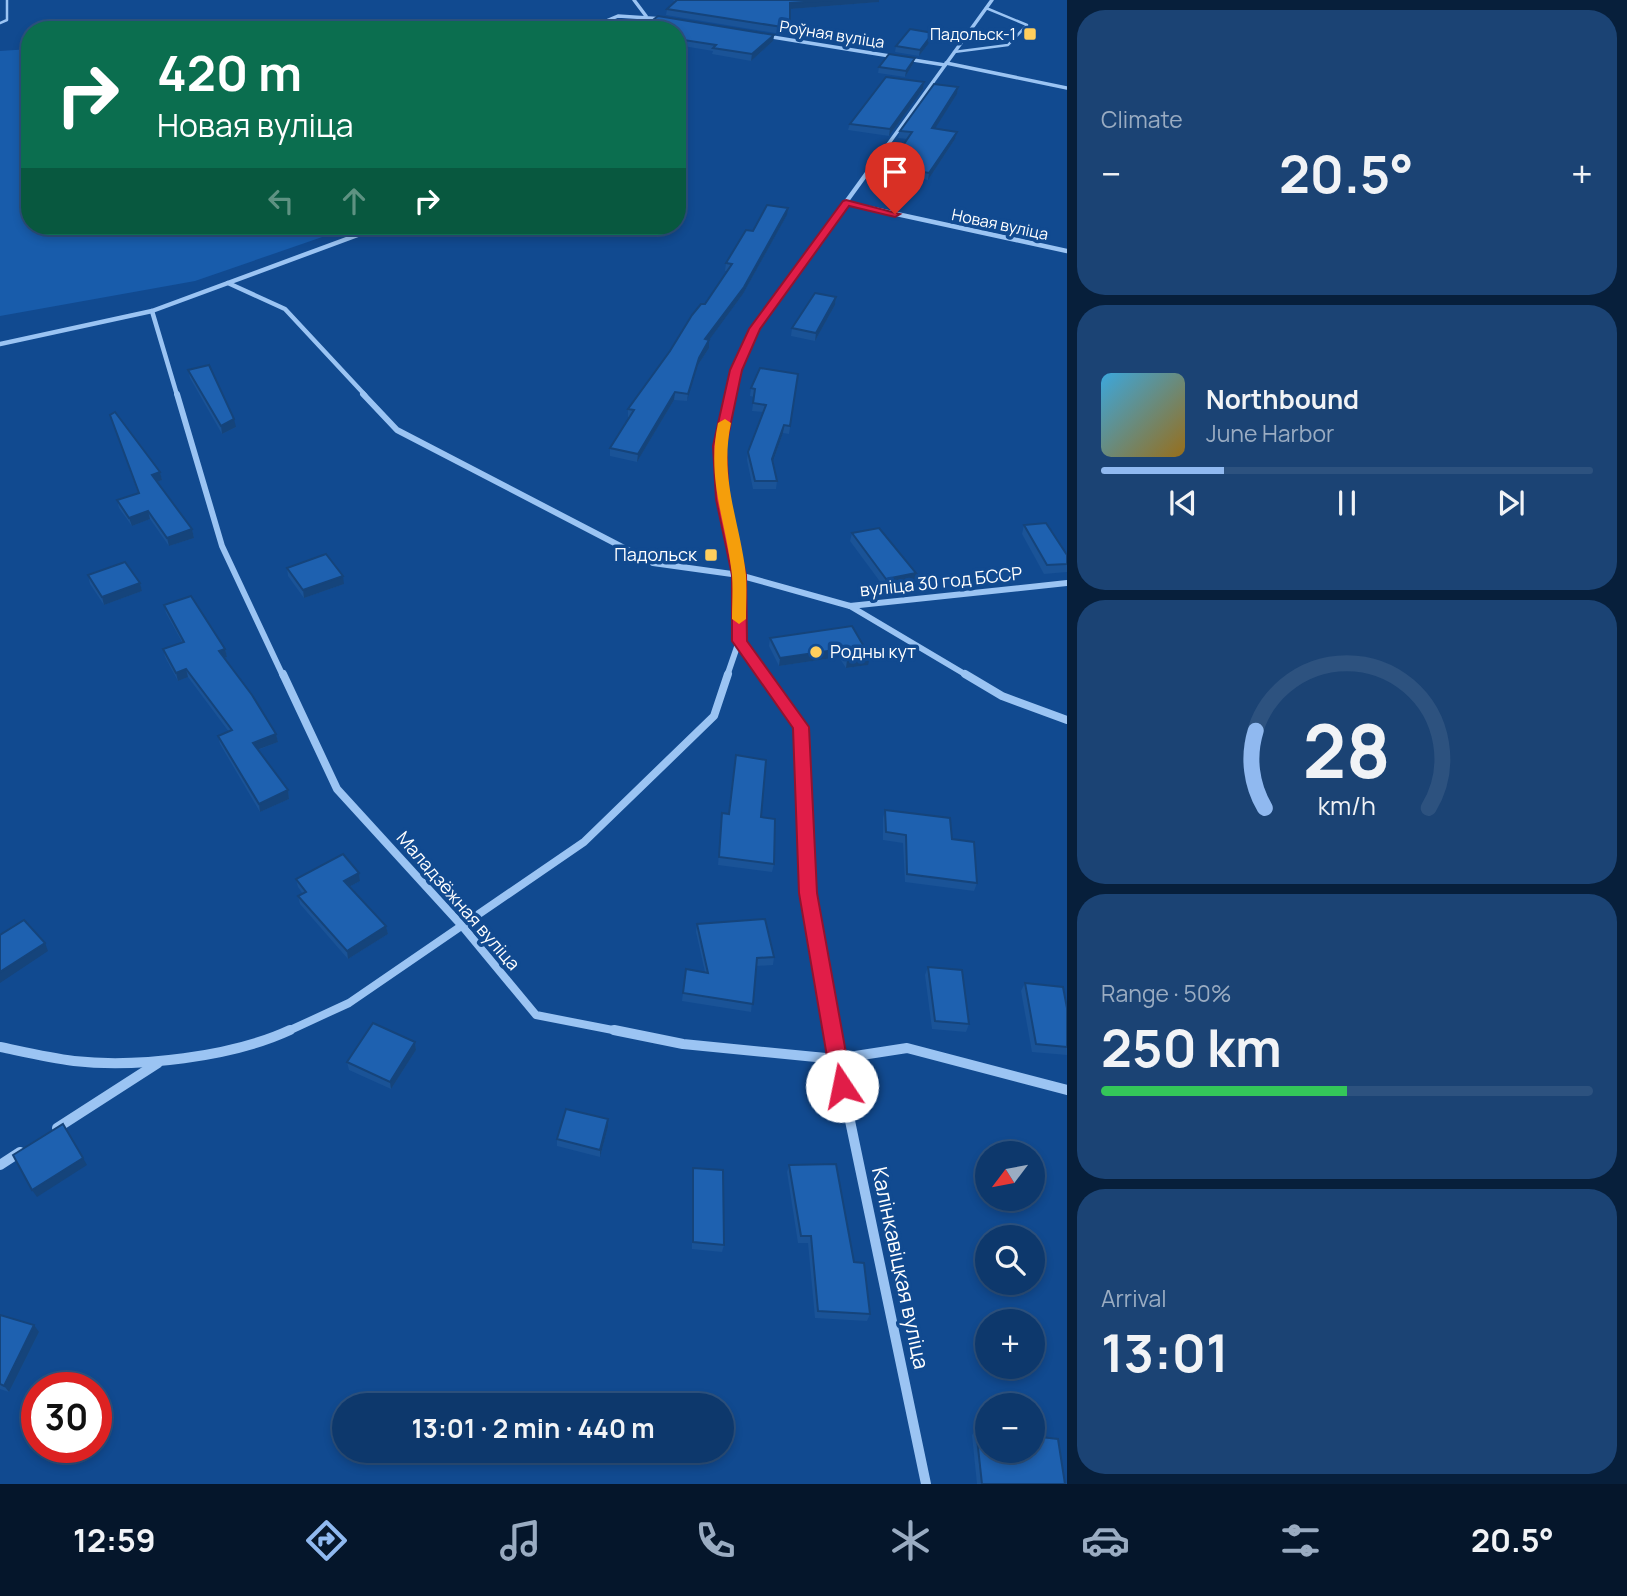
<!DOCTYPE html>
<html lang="en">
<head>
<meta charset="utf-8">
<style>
  :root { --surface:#0d386c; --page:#1b4374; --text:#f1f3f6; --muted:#9aacc2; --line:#2d527f; --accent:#90b9f0 }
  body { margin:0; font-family:Manrope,sans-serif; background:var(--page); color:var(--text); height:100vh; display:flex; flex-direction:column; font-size:26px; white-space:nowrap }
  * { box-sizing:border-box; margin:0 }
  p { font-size:23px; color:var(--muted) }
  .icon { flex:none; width:38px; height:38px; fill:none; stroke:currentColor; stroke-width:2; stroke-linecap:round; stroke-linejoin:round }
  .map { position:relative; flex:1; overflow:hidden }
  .sheet { display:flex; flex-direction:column; gap:10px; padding:10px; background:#071f3b; width:560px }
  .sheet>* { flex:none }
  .top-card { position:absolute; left:21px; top:21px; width:665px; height:214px; border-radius:28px; box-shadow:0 4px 10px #0003,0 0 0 2px var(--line); background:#0b6e4f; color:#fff; overflow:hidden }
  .needle { width:46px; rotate:238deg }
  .controls { position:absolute; left:975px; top:1141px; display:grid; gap:14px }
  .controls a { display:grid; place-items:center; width:70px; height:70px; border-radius:50%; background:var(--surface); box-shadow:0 4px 10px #0003,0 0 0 2px var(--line); font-size:35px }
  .speed { position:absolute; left:21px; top:1372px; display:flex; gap:14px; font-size:35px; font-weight:700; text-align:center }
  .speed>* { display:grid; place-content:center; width:91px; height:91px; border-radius:50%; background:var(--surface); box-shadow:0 4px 10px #0003,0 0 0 2px var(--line); line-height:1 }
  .speed .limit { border:10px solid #d22; background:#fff; color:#111 }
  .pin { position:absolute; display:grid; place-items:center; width:60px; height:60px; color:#fff; margin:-72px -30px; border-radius:50% 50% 50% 0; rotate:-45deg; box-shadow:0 0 7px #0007 }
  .pin .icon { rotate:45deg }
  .me { position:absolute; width:77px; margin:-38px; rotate:349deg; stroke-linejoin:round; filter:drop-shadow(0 0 5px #0008) }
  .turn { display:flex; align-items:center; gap:24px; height:147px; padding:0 21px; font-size:32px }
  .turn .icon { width:91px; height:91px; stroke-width:2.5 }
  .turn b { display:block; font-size:49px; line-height:60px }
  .lanes { display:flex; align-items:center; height:66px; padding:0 21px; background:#0003; justify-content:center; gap:35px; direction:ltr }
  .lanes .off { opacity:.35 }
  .big { font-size:52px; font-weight:700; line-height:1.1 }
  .sheet .card { flex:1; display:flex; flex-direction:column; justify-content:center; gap:10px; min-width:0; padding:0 24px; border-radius:28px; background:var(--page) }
  .sheet .dial { align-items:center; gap:0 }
  .dial svg { height:182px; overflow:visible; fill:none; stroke:var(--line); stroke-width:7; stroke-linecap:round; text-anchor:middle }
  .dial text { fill:var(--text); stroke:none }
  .song { display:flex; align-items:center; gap:21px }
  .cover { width:84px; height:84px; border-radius:10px; background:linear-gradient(135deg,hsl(200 70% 55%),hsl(40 70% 35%)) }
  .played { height:7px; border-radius:4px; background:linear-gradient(90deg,var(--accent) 25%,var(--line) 25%) }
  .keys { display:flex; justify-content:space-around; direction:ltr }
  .heat { display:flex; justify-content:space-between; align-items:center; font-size:38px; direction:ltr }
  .charge { height:10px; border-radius:5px; background:linear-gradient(90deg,#34c759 50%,var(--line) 0) }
  .trip { position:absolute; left:332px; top:1393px; width:402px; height:70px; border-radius:35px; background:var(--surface); box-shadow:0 4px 10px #0003,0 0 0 2px var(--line); font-weight:700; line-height:70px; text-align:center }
  .menu { display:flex; height:112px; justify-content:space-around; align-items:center; background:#05162b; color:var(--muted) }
  .menu .icon { width:49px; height:49px }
  .menu .on { color:var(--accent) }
  .menu b { font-size:32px; color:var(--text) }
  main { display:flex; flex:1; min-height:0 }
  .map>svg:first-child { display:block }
</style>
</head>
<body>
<main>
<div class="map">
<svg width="1067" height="1484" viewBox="0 0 1067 1484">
  <rect width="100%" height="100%" fill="#114a90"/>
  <path fill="#185cab" d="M30 49V226H354L195 281 0 316V51Z"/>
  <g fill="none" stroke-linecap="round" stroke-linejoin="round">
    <g stroke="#9bc4f3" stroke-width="2.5">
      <path d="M0 23 7 20V0"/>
      <path d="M954 52 1008 45 1027 25 986 8"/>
    </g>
    <g stroke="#9bc4f3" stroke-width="3.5">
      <path d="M634 0 646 16"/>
      <path d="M601 30 599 24 618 16 664 19"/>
      <path d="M766 36 896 57"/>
      <path d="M907 59 945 65"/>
      <path d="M946 63 1067 88"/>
      <path d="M866 175 992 0"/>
    </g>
    <g stroke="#9bc4f3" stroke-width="4.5">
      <path d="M846 203 1067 251"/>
      <path d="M228 283 285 309 365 395"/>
      <path d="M152 311 177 395"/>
      <path d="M0 344 152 311 382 226"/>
      <path d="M731 395 736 371 754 329 867 173"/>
    </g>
    <g stroke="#9bc4f3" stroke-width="6">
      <path d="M177 394 222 546 283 676"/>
      <path d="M363 394 397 430 653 563 739 575 850 606 1067 583"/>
      <path d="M731 394 720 446 723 499 739 575V641L764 676"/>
      <path d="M850 606 968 676"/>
      <path d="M727 676 739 641"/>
    </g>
    <g stroke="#9bc4f3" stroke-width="8">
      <path d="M283 674 337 789 463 927 536 1015 623 1032"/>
      <path d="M763 674 801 727 808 893 831 1032"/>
      <path d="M965 674 1002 696 1067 720"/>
      <path d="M286 1032 349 1003 584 842 714 716 728 674"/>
    </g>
    <g stroke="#9bc4f3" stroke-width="10">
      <path d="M614 1030 683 1044 836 1059 907 1048 1067 1090"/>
      <path d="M831 1030 926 1484"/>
      <path d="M0 1047C24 1052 49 1058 74 1061 137 1068 232 1057 290 1030"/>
      <path d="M57 1128 158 1063"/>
      <path d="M0 1165 20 1152"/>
    </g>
  </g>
  <g fill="#1a5397">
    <path d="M673 0H879V2L790 9 789 26 781 34 666 15 667 9 675 2Z"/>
    <path d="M658 16 774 35 773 41 751 61 712 54 713 51 677 45V30H644V27Z"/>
    <path d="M932 39 919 56 895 52 896 46Z"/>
    <path d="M913 64 905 77 878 73 879 67Z"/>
    <path d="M924 82 923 89 889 136 848 130 850 124Z"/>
    <path d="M958 87 957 94 935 128 957 132 955 139 928 180 888 173 889 166 908 139 898 138 900 131Z"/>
    <path d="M787 215 743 294 709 340V348L698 365 687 401 674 400 637 462 610 456V448L629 417H628V409L705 304 727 271H725L726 263 753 231Z"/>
    <path d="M836 297 835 305 815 341 791 336 792 328Z"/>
    <path d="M188 370 236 427 222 434 190 378Z"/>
    <path d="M798 374 789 434 783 433 773 462 777 481 776 489H753L747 460 748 452 763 412 752 411 754 397 750 396 751 388Z"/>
    <path d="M110 415 160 472 162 480 157 482 192 529 194 538 169 546 150 519 132 526 119 508 117 500 138 493Z"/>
    <path d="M1024 525 1067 555V572L1044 574 1022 534Z"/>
    <path d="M852 533 914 581 884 587 850 541Z"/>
    <path d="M287 568 344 584 304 598 288 576Z"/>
    <path d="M88 575 140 583 142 591 104 605 90 584Z"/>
    <path d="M164 605 225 649 227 657 224 658 276 734 278 742 258 750 288 790 289 799 260 812 220 744 218 736 229 732 188 677 178 681 165 657 163 649 182 642 166 613Z"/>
    <path d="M852 626 868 665 846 668 839 657 779 666 769 646 770 638Z"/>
    <path d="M885 810 952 839 977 883 974 891 905 882 903 843 883 840V818Z"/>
    <path d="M722 813 761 817 774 864 772 872 718 865Z"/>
    <path d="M359 873 360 881 349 887 386 926 388 934 348 959 300 904 298 896 303 894 298 887 296 879Z"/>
    <path d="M697 924 774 957 773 965 756 966 751 1012 682 1001 686 969 705 972 696 932Z"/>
    <path d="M928 967 969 1024 966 1032 932 1029 925 975Z"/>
    <path d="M1025 983 1067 1008V1055L1032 1052 1021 991Z"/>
    <path d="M415 1042 416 1050 391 1089 349 1070 347 1062Z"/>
    <path d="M608 1119V1127L600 1157 557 1146V1139Z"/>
    <path d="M789 1165 854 1262 870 1314 867 1321 815 1318 808 1243H798L787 1172Z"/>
    <path d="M693 1168 724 1245 722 1252 692 1249V1175Z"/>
    <path d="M0 1315 39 1332 9 1392 0 1389Z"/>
    <path d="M976 1429 1065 1484H977L972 1435Z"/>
  </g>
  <g fill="#15447b">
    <path d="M833 0H879V2L790 9V3Z"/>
    <path d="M790 20 789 26 781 34 782 27Z"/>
    <path d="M933 33 932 39 919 56 920 50Z"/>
    <path d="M774 35 773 41 751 61 752 54Z"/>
    <path d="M915 58 913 64 905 77 906 71Z"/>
    <path d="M924 82 923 89 889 136 890 129Z"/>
    <path d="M958 87 957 94 931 135 932 128Z"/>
    <path d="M957 132 955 139 928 180 929 173Z"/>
    <path d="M788 208 787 215 743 294 704 347 705 339Z"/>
    <path d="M836 297 835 305 815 341 816 333Z"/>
    <path d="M709 340V348L698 365 687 401 688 394 699 358Z"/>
    <path d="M675 392 674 400 637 462 638 454Z"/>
    <path d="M234 419 236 427 222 434 221 426Z"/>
    <path d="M784 425 783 433 771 467 772 459Z"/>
    <path d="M160 472 162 480 154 483 152 475Z"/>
    <path d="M148 511 150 519 132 526 129 518Z"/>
    <path d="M192 529 194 538 169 546 167 538Z"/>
    <path d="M916 573 914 581 884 587 886 579Z"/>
    <path d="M343 576 344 584 304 598 303 590Z"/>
    <path d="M140 583 142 591 104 605 102 597Z"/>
    <path d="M225 649 227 657 221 659 219 651Z"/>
    <path d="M841 649 839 657 779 666 780 658Z"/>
    <path d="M870 657 868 665 846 668 847 660Z"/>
    <path d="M186 669 188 677 178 681 176 673Z"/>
    <path d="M276 734 278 742 254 751 253 743Z"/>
    <path d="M288 790 289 799 260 812 259 804Z"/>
    <path d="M359 873 360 881 345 889 344 881Z"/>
    <path d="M386 926 388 934 348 959 347 951Z"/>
    <path d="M45 943 48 951 0 983V972Z"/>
    <path d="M415 1042 416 1050 391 1089 390 1082Z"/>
    <path d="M608 1119V1127L600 1157V1150Z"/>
    <path d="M83 1158 87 1165 37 1197 32 1190Z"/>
    <path d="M34 1325 39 1332 9 1392 4 1386Z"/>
  </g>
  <g fill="#1e61b0" stroke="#15447b" stroke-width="2">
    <path d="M677 0H833L790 3V20L782 27 667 9Z"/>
    <path d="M658 16 774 35 752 54 713 48 716 45 677 39V30H661L644 27Z"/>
    <path d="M910 29 933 33 920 50 896 46Z"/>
    <path d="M889 54 915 58 906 71 879 67Z"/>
    <path d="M886 77 924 82 890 129 850 124Z"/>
    <path d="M934 84 958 87 932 128 957 132 929 173 889 166 912 132 900 131Z"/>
    <path d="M767 205 788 208 744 287 705 339 709 340 699 358 688 394 675 392 638 454 610 448 634 410 628 409 670 351 692 315 701 304H705L732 264 726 263 746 230 753 231Z"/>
    <path d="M815 293 836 297 816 333 792 328Z"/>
    <path d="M209 365 234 419 221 426 188 370Z"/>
    <path d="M760 368 798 374 790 426 784 425 772 459 777 481H755L748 452 766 405 753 403 755 389 751 388Z"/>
    <path d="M115 412 160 472 152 475 192 529 167 538 148 511 129 518 117 500 139 493 110 415Z"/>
    <path d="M1046 523 1067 555V564L1047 565 1024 525Z"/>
    <path d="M879 528 916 573 886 579 852 533Z"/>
    <path d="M326 554 343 576 303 590 287 568Z"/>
    <path d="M125 562 140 583 102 597 88 575Z"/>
    <path d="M191 596 225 649 219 651 252 695 276 734 253 743 288 790 259 804 218 736 232 730 186 669 176 673 163 649 184 642 164 605Z"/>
    <path d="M852 626 870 657 847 660 841 649 780 658 770 638Z"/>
    <path d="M736 755 766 760 761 817 775 819 774 864 719 857 722 813 729 814Z"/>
    <path d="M885 810 950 818 952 839 974 842 977 883 907 874 906 835 886 832Z"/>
    <path d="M343 854 359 873 344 881 386 926 347 951 298 896 306 892 296 879Z"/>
    <path d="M765 919 774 957 757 958 753 1004 683 993 686 969 708 973 697 924Z"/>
    <path d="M24 920 45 943 0 972V935Z"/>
    <path d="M928 967 962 970 969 1024 935 1021Z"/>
    <path d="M1025 983 1063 987 1067 1008V1047L1036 1044Z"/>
    <path d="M373 1023 415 1042 390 1082 347 1062Z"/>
    <path d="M566 1109 608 1119 600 1150 557 1139Z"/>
    <path d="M63 1124 83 1158 32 1190 13 1155Z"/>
    <path d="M836 1164 854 1262 864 1263 870 1314 818 1311 811 1236H801L789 1165Z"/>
    <path d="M693 1168 723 1170 724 1245 693 1242Z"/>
    <path d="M0 1315 34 1325 4 1386 0 1384Z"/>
    <path d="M976 1429 987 1430V1451H1032V1436L1058 1439 1065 1484H982Z"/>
  </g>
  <path fill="#e11d48" stroke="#92132f" stroke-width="2" d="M846 200 900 214 895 217 849 206 760 329 742 370 726 446 729 499 746 575 747 641 809 727 817 893 852 1086 849 1092 842 1095 835 1092 832 1086 799 893 793 728 732 641V575L716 499 713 446 730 370 749 329 843 201Z"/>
  <path fill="#f59e0b" d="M725 419 731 423C719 480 740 521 746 575 747 590 746 605 746 619L739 624 732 619C732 605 733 590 732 575 726 520 706 480 718 423Z"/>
  <g fill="#ffce5d" stroke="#114a90" stroke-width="2.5">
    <rect x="1023" y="27" width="14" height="14" rx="3.5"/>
    <rect x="704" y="548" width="14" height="14" rx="3.5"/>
    <circle cx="816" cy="652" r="7"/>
  </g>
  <g text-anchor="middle" stroke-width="7" stroke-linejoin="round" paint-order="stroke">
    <g font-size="16" fill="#fff" stroke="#114a90">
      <text transform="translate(832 34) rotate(9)" y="6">Роўная вуліца</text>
      <text transform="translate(1000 224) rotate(12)" y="6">Новая вуліца</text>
    </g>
    <g font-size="16" fill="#fff" stroke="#114a90" text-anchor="end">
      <text x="1016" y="40">Падольск-1</text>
    </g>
    <g font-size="18" fill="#fff" stroke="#114a90" text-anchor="end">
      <text x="697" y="561">Падольск</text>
      <text x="830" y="658" text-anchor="start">Родны кут</text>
    </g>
    <g font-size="18" fill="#fff" stroke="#114a90">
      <text transform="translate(941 582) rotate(-6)" y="6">вуліца 30 год БССР</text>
      <text transform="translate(458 901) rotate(49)" y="6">Маладзёжная вуліца</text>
    </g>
    <g font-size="21" fill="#fff" stroke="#114a90">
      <text transform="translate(900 1268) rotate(78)" y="7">Калінкавіцкая вуліца</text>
    </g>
  </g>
</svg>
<div class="controls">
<a><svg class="needle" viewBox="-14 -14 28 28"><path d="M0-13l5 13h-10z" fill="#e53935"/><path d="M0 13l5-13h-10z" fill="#9aacc2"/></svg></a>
<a><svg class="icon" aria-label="search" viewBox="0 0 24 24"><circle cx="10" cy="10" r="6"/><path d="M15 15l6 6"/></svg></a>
<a>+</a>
<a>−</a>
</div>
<div class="speed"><div class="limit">30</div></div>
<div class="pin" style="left:895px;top:214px;background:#d93025"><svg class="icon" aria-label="arrive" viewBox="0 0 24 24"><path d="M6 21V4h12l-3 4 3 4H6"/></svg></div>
<svg class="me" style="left:842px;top:1086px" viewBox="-20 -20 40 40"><circle r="19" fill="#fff"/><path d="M0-13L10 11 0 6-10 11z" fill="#e11d48"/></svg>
<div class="trip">13:01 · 2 min · 440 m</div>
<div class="top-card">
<div class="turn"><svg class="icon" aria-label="right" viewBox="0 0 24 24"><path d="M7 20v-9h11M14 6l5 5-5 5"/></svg><div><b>420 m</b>Новая вуліца</div></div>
<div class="lanes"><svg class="icon off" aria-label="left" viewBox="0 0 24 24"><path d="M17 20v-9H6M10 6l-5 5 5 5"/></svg><svg class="icon off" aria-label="ahead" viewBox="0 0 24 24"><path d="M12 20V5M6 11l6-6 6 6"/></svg><svg class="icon" aria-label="right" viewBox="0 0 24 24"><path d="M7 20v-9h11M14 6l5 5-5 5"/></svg></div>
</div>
</div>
<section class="sheet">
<div class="card"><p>Climate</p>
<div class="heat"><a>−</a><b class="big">20.5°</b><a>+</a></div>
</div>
<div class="card">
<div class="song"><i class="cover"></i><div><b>Northbound</b><p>June Harbor</p></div></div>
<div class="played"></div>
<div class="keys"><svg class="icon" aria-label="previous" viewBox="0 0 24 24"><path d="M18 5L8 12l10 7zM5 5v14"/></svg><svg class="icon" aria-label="pause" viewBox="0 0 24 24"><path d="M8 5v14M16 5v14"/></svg><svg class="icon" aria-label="next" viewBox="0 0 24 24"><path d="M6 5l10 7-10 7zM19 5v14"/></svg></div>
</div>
<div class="card dial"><svg viewBox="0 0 100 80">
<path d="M14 69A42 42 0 1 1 86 69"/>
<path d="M14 69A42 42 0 0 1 10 35" stroke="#90b9f0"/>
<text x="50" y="56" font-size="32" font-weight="700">28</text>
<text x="50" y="72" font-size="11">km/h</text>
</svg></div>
<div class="card"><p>Range · 50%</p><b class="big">250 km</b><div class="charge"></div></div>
<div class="card"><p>Arrival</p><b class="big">13:01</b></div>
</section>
</main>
<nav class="menu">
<b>12:59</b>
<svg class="icon on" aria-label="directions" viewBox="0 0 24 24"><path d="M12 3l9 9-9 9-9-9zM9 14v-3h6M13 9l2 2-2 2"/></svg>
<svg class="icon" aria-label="music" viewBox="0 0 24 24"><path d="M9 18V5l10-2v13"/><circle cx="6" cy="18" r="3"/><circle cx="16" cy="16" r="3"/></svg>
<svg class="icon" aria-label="phone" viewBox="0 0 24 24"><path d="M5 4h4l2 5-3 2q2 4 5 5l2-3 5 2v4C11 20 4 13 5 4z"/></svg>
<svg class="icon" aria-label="climate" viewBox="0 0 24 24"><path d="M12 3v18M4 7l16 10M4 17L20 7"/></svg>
<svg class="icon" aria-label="car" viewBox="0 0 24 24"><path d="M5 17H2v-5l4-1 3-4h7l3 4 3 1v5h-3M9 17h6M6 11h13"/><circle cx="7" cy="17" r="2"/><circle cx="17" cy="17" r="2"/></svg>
<svg class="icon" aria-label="filters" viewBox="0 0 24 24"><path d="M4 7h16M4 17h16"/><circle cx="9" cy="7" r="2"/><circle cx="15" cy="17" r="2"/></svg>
<b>20.5°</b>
</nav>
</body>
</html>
